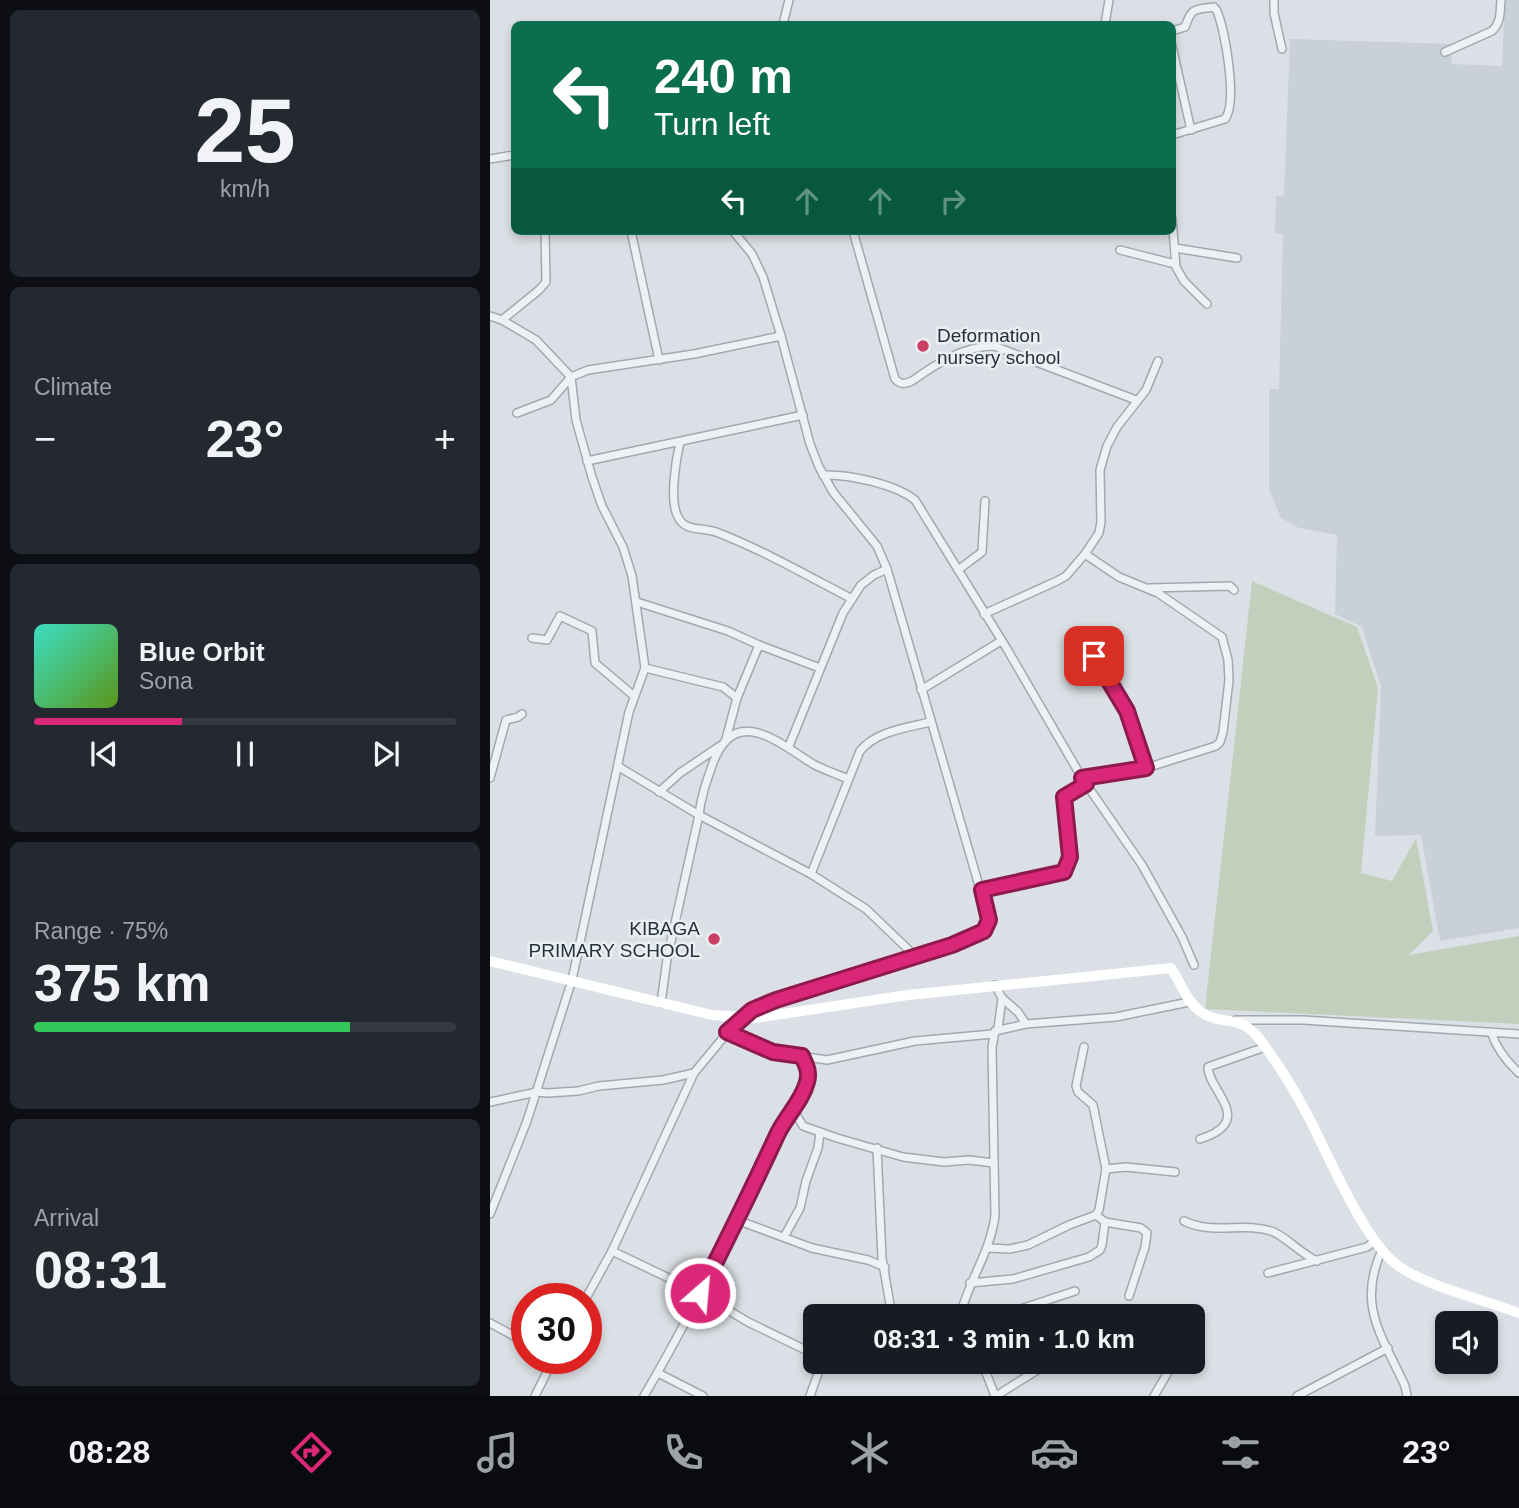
<!DOCTYPE html>
<html lang="en">
<head>
<meta charset="utf-8">
<style>
  :root { --surface:#171b24; --page:#242831; --text:#f1f3f6; --muted:#9ea1a6; --line:#363941; --accent:#db2777 }
  body { margin:0; font-family:Helvetica,sans-serif; background:var(--page); color:var(--text); height:100vh; display:flex; flex-direction:column; font-size:26px; white-space:nowrap }
  * { box-sizing:border-box; margin:0 }
  p { font-size:23px; color:var(--muted) }
  .icon { flex:none; width:38px; height:38px; fill:none; stroke:currentColor; stroke-width:2; stroke-linecap:round; stroke-linejoin:round }
  .map { position:relative; flex:1; overflow:hidden }
  .details { display:flex; flex-direction:column; gap:10px; padding:10px; background:#0d0f14; width:490px }
  .details>* { flex:none }
  .top-card { position:absolute; left:21px; top:21px; width:665px; height:214px; border-radius:10px; box-shadow:0 4px 10px #0003; background:#0b6e4f; color:#fff; overflow:hidden }
  .tools { position:absolute; left:945px; top:1311px; display:grid; gap:14px }
  .tools a { display:grid; place-items:center; width:63px; height:63px; border-radius:10px; background:var(--surface); box-shadow:0 4px 10px #0003; font-size:35px }
  .speed { position:absolute; left:21px; top:1283px; display:flex; gap:14px; font-size:35px; font-weight:700; text-align:center }
  .speed>* { display:grid; place-content:center; width:91px; height:91px; border-radius:50%; background:var(--surface); box-shadow:0 4px 10px #0003; line-height:1 }
  .speed .limit { border:10px solid #d22; background:#fff; color:#111 }
  .pin { position:absolute; display:grid; place-items:center; width:60px; height:60px; color:#fff; margin:-30px; border-radius:14px; box-shadow:0 4px 10px #0006 }
  .me { position:absolute; width:77px; margin:-38px; rotate:27deg; stroke-linejoin:round; filter:drop-shadow(0 0 5px #0008) }
  .turn { display:flex; align-items:center; gap:24px; height:147px; padding:0 28px; font-size:32px }
  .turn .icon { width:91px; height:91px; stroke-width:2.5 }
  .turn b { display:block; font-size:49px; line-height:60px }
  .lanes { display:flex; align-items:center; height:66px; padding:0 28px; background:#0003; justify-content:center; gap:35px; direction:ltr }
  .lanes .off { opacity:.35 }
  .big { font-size:52px; font-weight:600; line-height:1.1 }
  .details .tile { flex:1; display:flex; flex-direction:column; justify-content:center; gap:10px; min-width:0; padding:0 24px; border-radius:10px; background:var(--page) }
  .details .dial { align-items:center; gap:0 }
  .dial b { font-size:91px; line-height:1 }
  .song { display:flex; align-items:center; gap:21px }
  .cover { width:84px; height:84px; border-radius:10px; background:linear-gradient(135deg,hsl(170 70% 55%),hsl(90 70% 35%)) }
  .played { height:7px; border-radius:4px; background:linear-gradient(90deg,var(--accent) 35%,var(--line) 35%) }
  .keys { display:flex; justify-content:space-around; direction:ltr }
  .heat { display:flex; justify-content:space-between; align-items:center; font-size:38px; direction:ltr }
  .charge { height:10px; border-radius:5px; background:linear-gradient(90deg,#34c759 75%,var(--line) 0) }
  .trip { position:absolute; left:313px; top:1304px; width:402px; height:70px; border-radius:10px; background:var(--surface); box-shadow:0 4px 10px #0003; font-weight:600; line-height:70px; text-align:center }
  .tab-bar { display:flex; height:112px; justify-content:space-around; align-items:center; background:#090b0e; color:var(--muted) }
  .tab-bar .icon { width:49px; height:49px }
  .tab-bar .current { color:var(--accent) }
  .tab-bar b { font-size:32px; color:var(--text) }
  main { display:flex; flex:1; min-height:0 }
  .map>svg:first-child { display:block }
</style>
</head>
<body>
<main>
<section class="details">
<div class="tile dial"><b>25</b><p>km/h</p></div>
<div class="tile"><p>Climate</p>
<div class="heat"><a>−</a><b class="big">23°</b><a>+</a></div>
</div>
<div class="tile">
<div class="song"><i class="cover"></i><div><b>Blue Orbit</b><p>Sona</p></div></div>
<div class="played"></div>
<div class="keys"><svg class="icon" aria-label="previous" viewBox="0 0 24 24"><path d="M18 5L8 12l10 7zM5 5v14"/></svg><svg class="icon" aria-label="pause" viewBox="0 0 24 24"><path d="M8 5v14M16 5v14"/></svg><svg class="icon" aria-label="next" viewBox="0 0 24 24"><path d="M6 5l10 7-10 7zM19 5v14"/></svg></div>
</div>
<div class="tile"><p>Range · 75%</p><b class="big">375 km</b><div class="charge"></div></div>
<div class="tile"><p>Arrival</p><b class="big">08:31</b></div>
</section>
<div class="map">
<svg width="1029" height="1396" viewBox="0 0 1029 1396">
  <rect width="100%" height="100%" fill="#dbe0e6"/>
  <path fill="#c9d0d7" d="M1015 0H1029V928L950 941 931 835 885 836 891 687 872 627 845 614 847 535 809 528 791 518 779 489V389H789L793 234 785 233 786 196 794 195 800 39 962 44 961 64 1012 66Z"/>
  <path fill="#c3cfbd" d="M762 581 867 627 888 688 871 873 902 881 926 838 943 931 919 955 1029 936V1024L715 1009Z"/>
  <g fill="none" stroke-linecap="round" stroke-linejoin="round">
    <defs>
      <g id="street">
        <path d="M784 0V13L792 49"/>
        <path d="M293 24 299 0"/>
        <path d="M615 24 619 0"/>
        <path d="M682 31 695 27C702 7 704 10 724 7L727 11C735 31 748 102 735 119L682 135"/>
        <path d="M682 46 701 130"/>
        <path d="M955 52 1002 31C1011 23 1010 12 1011 0"/>
        <path d="M0 159 24 155"/>
        <path d="M682 219 686 267 694 281 717 304"/>
        <path d="M141 231 169 360"/>
        <path d="M363 231 405 379C411 385 415 384 422 381 446 364 473 346 504 346L646 400"/>
        <path d="M685 248 747 258"/>
        <path d="M630 250 685 264"/>
        <path d="M0 316 12 320 46 340 81 377 86 420 102 477 112 506 133 547 142 576 155 668 139 712 82 980 37 1121 0 1214"/>
        <path d="M12 320 49 290 56 282 55 231"/>
        <path d="M27 413 61 400 81 377 98 370 204 354 291 336"/>
        <path d="M190 442C186 459 179 501 188 517 195 532 212 527 226 532 273 550 318 576 362 599"/>
        <path d="M97 461 313 415"/>
        <path d="M333 475C358 474 405 484 425 500L517 649 592 778 652 865 692 937 704 965"/>
        <path d="M468 570 492 552 495 501"/>
        <path d="M659 588 740 586 744 590"/>
        <path d="M147 602 238 631 269 645 330 668"/>
        <path d="M494 614 567 581 576 576 595 554 609 533 611 522 610 470 617 446 627 427 656 390 668 361"/>
        <path d="M42 638 57 640 70 616 102 631 105 663 144 696"/>
        <path d="M604 656 637 711 656 768"/>
        <path d="M155 668 233 687 247 698"/>
        <path d="M431 690 511 641"/>
        <path d="M236 739 247 698 269 645"/>
        <path d="M299 746 353 613 371 585 384 575 397 569"/>
        <path d="M129 767 209 815 321 874 376 909 424 955"/>
        <path d="M0 778 16 720 28 717 32 714"/>
        <path d="M592 778 656 768 726 746 730 742 733 732 739 680 738 660 732 637 668 593 629 577 595 554"/>
        <path d="M169 792 190 773 230 746"/>
        <path d="M321 874 370 751C386 731 417 728 440 722"/>
        <path d="M492 890 574 872 580 857 574 797 596 784"/>
        <path d="M505 985 512 998 508 1029"/>
        <path d="M512 998 528 1012 536 1024"/>
        <path d="M171 1003 177 959 209 815C211 796 217 780 223 763 245 703 289 743 323 764 334 770 347 774 358 779"/>
        <path d="M746 1020H813L1029 1034"/>
        <path d="M237 1032 283 1052 337 1060 425 1041 503 1034"/>
        <path d="M1001 1032C1006 1047 1017 1062 1029 1073"/>
        <path d="M594 1047 586 1086 588 1092 603 1105 616 1169"/>
        <path d="M0 1102 47 1092 58 1093 88 1091 109 1086 173 1080 204 1073"/>
        <path d="M304 1111 313 1126 347 1138 413 1157 454 1162 479 1160 504 1163"/>
        <path d="M710 1139C767 1121 718 1091 718 1067L775 1047"/>
        <path d="M387 1148 392 1258 402 1316"/>
        <path d="M247 1220 322 1248 378 1260 395 1267"/>
        <path d="M694 1221C722 1235 753 1222 781 1231 793 1234 811 1254 827 1261"/>
        <path d="M615 1222 651 1228 657 1233 655 1247 639 1296"/>
        <path d="M294 1237 310 1208 316 1181 328 1148 330 1132"/>
        <path d="M498 1248 520 1249 538 1245 579 1225 606 1215 609 1210 616 1169 636 1167 685 1172"/>
        <path d="M892 1250C866 1306 893 1337 915 1386L917 1396"/>
        <path d="M122 1251 210 1293 258 1322 326 1355"/>
        <path d="M778 1273 877 1247 885 1241"/>
        <path d="M480 1283 523 1279 599 1257 610 1250 612 1245 615 1222 606 1215"/>
        <path d="M96 1298 122 1251 204 1073 243 1026 262 1010 287 1000 462 945 494 931 499 920 397 569 387 546 343 492 329 467 320 444 291 336 273 277 262 254 243 231"/>
        <path d="M551 1303 556 1316"/>
        <path d="M470 1316C479 1280 500 1253 505 1216L502 1047 505 1031 536 1024 626 1017 699 1002"/>
        <path d="M509 1316 585 1291"/>
        <path d="M0 1323 37 1343"/>
        <path d="M704 1337 709 1331"/>
        <path d="M350 1362H354"/>
        <path d="M492 1362 505 1396"/>
        <path d="M168 1373 213 1396"/>
        <path d="M45 1396 64 1358"/>
        <path d="M154 1396C204 1311 247 1222 288 1132 297 1114 312 1101 317 1082 320 1072 316 1065 311 1056"/>
        <path d="M320 1396 332 1362"/>
        <path d="M506 1396 560 1362"/>
        <path d="M664 1396 684 1362"/>
        <path d="M807 1396 898 1348"/>
      </g>
    </defs>
    <use href="#street" stroke="#a1a8af" stroke-width="10"/>
    <use href="#street" stroke="#eef1f4" stroke-width="7"/>
    <path stroke="#fff" stroke-width="10" d="M0 961 222 1015 265 1018 418 995 681 968C691 983 696 1001 711 1012 732 1027 750 1012 771 1041 789 1065 805 1091 819 1118 839 1156 875 1244 910 1267 939 1287 995 1300 1029 1313"/>
  </g>
  <g fill="none" stroke-linecap="round" stroke-linejoin="round">
    <defs>
      <path id="route" d="M210 1293C237 1240 263 1187 288 1133 297 1115 312 1101 317 1082 320 1072 316 1065 312 1056L283 1052 237 1032 262 1010 286 1000 462 945 494 931 499 920 492 890 574 872 580 857 574 797 596 784 592 778 656 768 637 711 604 656"/>
    </defs>
    <use href="#route" stroke="#8e194d" stroke-width="18"/>
    <use href="#route" stroke="#db2777" stroke-width="12"/>
  </g>
  <g fill="#cb3f63" stroke="#eaeff4" stroke-width="2.5">
    <circle cx="433" cy="346" r="7"/>
    <circle cx="224" cy="939" r="7"/>
  </g>
  <g text-anchor="middle" stroke-width="5" stroke-linejoin="round" paint-order="stroke">
    <g font-size="19" fill="#26303b" stroke="#eaeff4" text-anchor="start">
      <text x="447" y="342">Deformation<tspan x="447" dy="22">nursery school</tspan></text>
      <text x="210" y="935" text-anchor="end">KIBAGA<tspan x="210" dy="22">PRIMARY SCHOOL</tspan></text>
    </g>
  </g>
</svg>
<div class="tools">
<a><svg class="icon" aria-label="sound" viewBox="0 0 24 24"><path d="M4 9h4l5-4v14l-5-4H4zM17 9q2 3 0 6"/></svg></a>
</div>
<div class="speed"><div class="limit">30</div></div>
<div class="pin" style="left:604px;top:656px;background:#d93025"><svg class="icon" aria-label="arrive" viewBox="0 0 24 24"><path d="M6 21V4h12l-3 4 3 4H6"/></svg></div>
<svg class="me" style="left:210px;top:1293px" viewBox="-20 -20 40 40"><circle r="17" fill="#db2777" stroke="#fff" stroke-width="3"/><path d="M0-11L8 9 0 5-8 9z" fill="#fff"/></svg>
<div class="trip">08:31 · 3 min · 1.0 km</div>
<div class="top-card">
<div class="turn"><svg class="icon" aria-label="left" viewBox="0 0 24 24"><path d="M17 20v-9H6M10 6l-5 5 5 5"/></svg><div><b>240 m</b>Turn left</div></div>
<div class="lanes"><svg class="icon" aria-label="left" viewBox="0 0 24 24"><path d="M17 20v-9H6M10 6l-5 5 5 5"/></svg><svg class="icon off" aria-label="ahead" viewBox="0 0 24 24"><path d="M12 20V5M6 11l6-6 6 6"/></svg><svg class="icon off" aria-label="ahead" viewBox="0 0 24 24"><path d="M12 20V5M6 11l6-6 6 6"/></svg><svg class="icon off" aria-label="right" viewBox="0 0 24 24"><path d="M7 20v-9h11M14 6l5 5-5 5"/></svg></div>
</div>
</div>
</main>
<nav class="tab-bar">
<b>08:28</b>
<svg class="icon current" aria-label="directions" viewBox="0 0 24 24"><path d="M12 3l9 9-9 9-9-9zM9 14v-3h6M13 9l2 2-2 2"/></svg>
<svg class="icon" aria-label="music" viewBox="0 0 24 24"><path d="M9 18V5l10-2v13"/><circle cx="6" cy="18" r="3"/><circle cx="16" cy="16" r="3"/></svg>
<svg class="icon" aria-label="phone" viewBox="0 0 24 24"><path d="M5 4h4l2 5-3 2q2 4 5 5l2-3 5 2v4C11 20 4 13 5 4z"/></svg>
<svg class="icon" aria-label="climate" viewBox="0 0 24 24"><path d="M12 3v18M4 7l16 10M4 17L20 7"/></svg>
<svg class="icon" aria-label="car" viewBox="0 0 24 24"><path d="M5 17H2v-5l4-1 3-4h7l3 4 3 1v5h-3M9 17h6M6 11h13"/><circle cx="7" cy="17" r="2"/><circle cx="17" cy="17" r="2"/></svg>
<svg class="icon" aria-label="filters" viewBox="0 0 24 24"><path d="M4 7h16M4 17h16"/><circle cx="9" cy="7" r="2"/><circle cx="15" cy="17" r="2"/></svg>
<b>23°</b>
</nav>
</body>
</html>
